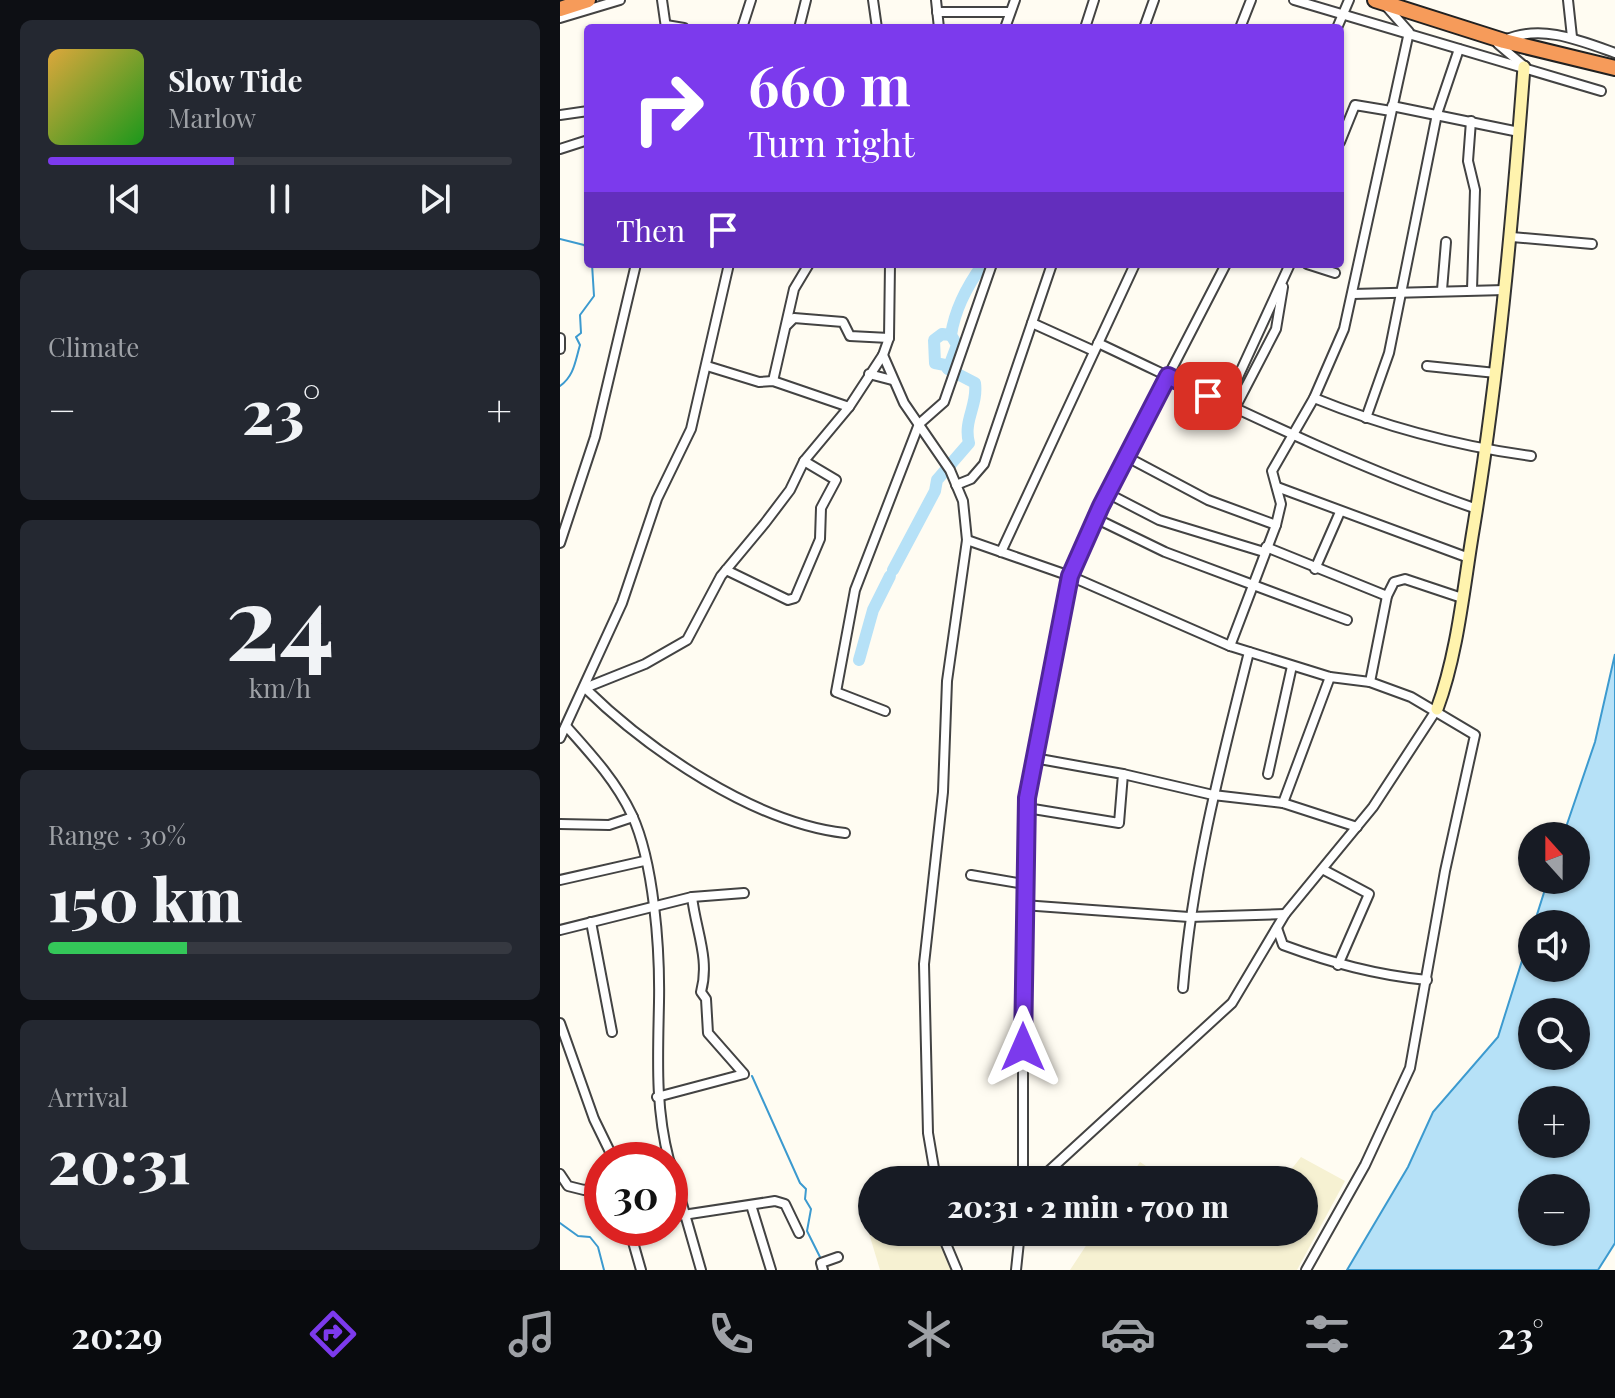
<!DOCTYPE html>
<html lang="en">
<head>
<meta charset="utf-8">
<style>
  :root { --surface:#171b24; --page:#242831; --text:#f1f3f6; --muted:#9ea1a6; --line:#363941; --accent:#7c3aed }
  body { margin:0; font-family:"Playfair Display",serif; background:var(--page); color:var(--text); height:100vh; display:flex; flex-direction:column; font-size:30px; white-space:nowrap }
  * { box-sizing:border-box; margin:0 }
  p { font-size:26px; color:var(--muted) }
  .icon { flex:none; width:44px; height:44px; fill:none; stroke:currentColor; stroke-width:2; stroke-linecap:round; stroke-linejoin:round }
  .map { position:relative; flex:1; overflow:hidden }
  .sheet { display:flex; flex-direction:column; gap:20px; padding:20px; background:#0d0f14; width:560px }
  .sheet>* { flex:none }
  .banner { position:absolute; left:24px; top:24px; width:760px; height:244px; border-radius:8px; box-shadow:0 2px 6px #0004; background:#7c3aed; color:#fff; overflow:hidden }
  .needle { width:52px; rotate:339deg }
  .fabs { position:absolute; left:958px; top:822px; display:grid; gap:16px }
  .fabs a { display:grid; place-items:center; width:72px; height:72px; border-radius:50%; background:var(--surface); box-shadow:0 2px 6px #0004; font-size:40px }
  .speed { position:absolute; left:24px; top:1142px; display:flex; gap:16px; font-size:40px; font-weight:700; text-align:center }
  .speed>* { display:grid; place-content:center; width:104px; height:104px; border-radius:50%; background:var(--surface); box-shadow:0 2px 6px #0004; line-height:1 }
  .speed .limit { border:12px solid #d22; background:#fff; color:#111 }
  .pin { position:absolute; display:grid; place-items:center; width:68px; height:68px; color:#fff; margin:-34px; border-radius:16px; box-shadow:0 4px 12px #0006 }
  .me { position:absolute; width:88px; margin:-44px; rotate:0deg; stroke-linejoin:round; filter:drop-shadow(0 0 6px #0008) }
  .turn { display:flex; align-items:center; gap:28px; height:168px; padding:0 32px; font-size:36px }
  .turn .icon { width:104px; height:104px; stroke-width:2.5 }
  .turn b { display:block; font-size:56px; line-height:68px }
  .then { display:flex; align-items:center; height:76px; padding:0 32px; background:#0003; gap:16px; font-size:30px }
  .big { font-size:60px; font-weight:800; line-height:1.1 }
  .sheet .widget { flex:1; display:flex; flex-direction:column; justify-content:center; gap:12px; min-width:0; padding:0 28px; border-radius:12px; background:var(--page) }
  .sheet .dial { align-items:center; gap:0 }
  .dial b { font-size:104px; line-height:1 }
  .song { display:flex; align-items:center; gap:24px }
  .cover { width:96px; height:96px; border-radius:12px; background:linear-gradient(135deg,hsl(40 70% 55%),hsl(120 70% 35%)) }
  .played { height:8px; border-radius:4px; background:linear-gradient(90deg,var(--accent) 40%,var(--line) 40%) }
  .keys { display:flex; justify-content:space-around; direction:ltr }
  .heat { display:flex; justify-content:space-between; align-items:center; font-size:44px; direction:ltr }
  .charge { height:12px; border-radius:6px; background:linear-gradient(90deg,#34c759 30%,var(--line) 0) }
  .trip { position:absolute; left:298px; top:1166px; width:460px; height:80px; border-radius:40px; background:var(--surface); box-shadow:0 2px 6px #0004; font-weight:800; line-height:80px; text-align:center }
  .tabs { display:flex; height:128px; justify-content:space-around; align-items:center; background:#090b0e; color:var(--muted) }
  .tabs .icon { width:56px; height:56px }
  .tabs .current { color:var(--accent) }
  .tabs b { font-size:36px; color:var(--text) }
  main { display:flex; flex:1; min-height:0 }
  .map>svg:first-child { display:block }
</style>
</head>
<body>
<main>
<section class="sheet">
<div class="widget">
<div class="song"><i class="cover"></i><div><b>Slow Tide</b><p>Marlow</p></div></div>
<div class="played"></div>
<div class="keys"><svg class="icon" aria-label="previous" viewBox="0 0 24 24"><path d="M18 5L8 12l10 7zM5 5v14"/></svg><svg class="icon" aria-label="pause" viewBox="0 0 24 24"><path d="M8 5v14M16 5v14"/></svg><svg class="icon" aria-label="next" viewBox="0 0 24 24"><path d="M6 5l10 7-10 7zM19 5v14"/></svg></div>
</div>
<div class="widget"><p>Climate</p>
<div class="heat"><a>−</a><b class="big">23°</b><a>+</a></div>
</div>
<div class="widget dial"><b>24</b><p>km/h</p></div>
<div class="widget"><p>Range · 30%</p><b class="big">150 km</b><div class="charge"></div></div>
<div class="widget"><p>Arrival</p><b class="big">20:31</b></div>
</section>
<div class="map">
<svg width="1055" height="1270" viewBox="0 0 1055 1270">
  <rect width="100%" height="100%" fill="#fffcf2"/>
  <g fill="#f6f1d2">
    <path d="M741 1157 785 1181 737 1270H510L535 1232H744V1180H723Z"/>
    <path d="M580 1162 607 1180H568Z"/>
    <path d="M312 1199V1232H377L391 1270H320L299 1200Z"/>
  </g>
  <path fill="#b6e1f7" stroke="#3c9acf" stroke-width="2" fill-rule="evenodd" d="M1055 654V1243L1038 1270H787L848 1167 873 1112 938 1037 972 929V968H1016V924H974L988 880H1016V836H1003L1035 742ZM972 1012H1016V1056H972ZM972 1100H1016V1144H972ZM1016 1188V1232H972V1188Z"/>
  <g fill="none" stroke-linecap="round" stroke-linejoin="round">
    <g stroke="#3c9acf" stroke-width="2">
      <path d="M0 239 24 245 28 251"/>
      <path d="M0 386C14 376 15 362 20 345L16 337 21 333 20 315 34 296 32 264"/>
      <path d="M192 1076 240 1183 246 1189 245 1199 251 1209 247 1231 261 1259"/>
      <path d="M0 1223 18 1236 30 1237 38 1247 44 1270"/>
    </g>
    <g stroke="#b6e1f7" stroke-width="12">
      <path d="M388 369 385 365 375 363 374 340 382 334 391 335"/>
      <path d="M333 570 375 491 377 480 409 443C403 420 418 406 415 383L388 369 397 345 391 335C395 308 407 286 423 264"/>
      <path d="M299 660 313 610 330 576"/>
    </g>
    <defs>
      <g id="street">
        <path d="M102 0 106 28"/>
        <path d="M313 0 317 28"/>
        <path d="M376 0 379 28"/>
        <path d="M734 0 1041 91"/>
        <path d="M1008 0 1012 37"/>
        <path d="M377 12H450"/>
        <path d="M0 18 60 0"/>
        <path d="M106 25 124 28"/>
        <path d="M182 28 191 0"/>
        <path d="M239 28 246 0"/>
        <path d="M445 28 455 0"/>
        <path d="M525 28 534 0"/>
        <path d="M584 28 594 0"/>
        <path d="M680 28 691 0"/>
        <path d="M777 28 789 0"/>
        <path d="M945 40C981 24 1019 40 1055 53"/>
        <path d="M938 44 964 66"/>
        <path d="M832 106 959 132"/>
        <path d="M0 115 28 111"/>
        <path d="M911 121 908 161 915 190 912 290"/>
        <path d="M780 142 795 105 831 111"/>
        <path d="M0 149 28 140"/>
        <path d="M952 237 1032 244"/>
        <path d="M330 264 329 338 323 355 344 403 390 470 403 501 407 540 387 681 383 792 364 964 368 1133 376 1180"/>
        <path d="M747 264 775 273"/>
        <path d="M882 290 886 242"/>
        <path d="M793 294 945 290"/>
        <path d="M472 323 534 351"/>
        <path d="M227 325 234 318 283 322 290 336 329 338"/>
        <path d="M0 338V349"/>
        <path d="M538 343C663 402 786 464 917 509"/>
        <path d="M147 366 199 382 213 381 289 407"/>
        <path d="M867 366 936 373"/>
        <path d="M309 374 332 380"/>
        <path d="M213 381 234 289 249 264"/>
        <path d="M754 398C823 426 897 446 971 456"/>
        <path d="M666 403 730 264"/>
        <path d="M675 408 716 329 723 287"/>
        <path d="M806 418 829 353 877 114 899 49"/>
        <path d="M567 457 648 500 716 525"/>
        <path d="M396 485 411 479 424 464 492 264"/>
        <path d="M717 487 909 558"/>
        <path d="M547 493 599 520 704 552"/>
        <path d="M535 518 605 552 787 620"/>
        <path d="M407 540 510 576 670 646 770 677 810 682 851 697 915 735 885 871 850 1068 805 1165 746 1270"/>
        <path d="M0 543 35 437 76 264"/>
        <path d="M706 547 827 596"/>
        <path d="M441 552 575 264"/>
        <path d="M755 569 780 512"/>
        <path d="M166 570 228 600 235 598 260 539 261 508 276 480 244 461"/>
        <path d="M670 646 716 525 721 504 712 471 754 398 784 329 849 32 826 6"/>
        <path d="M810 682 827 596 834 582 845 579 902 598"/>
        <path d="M325 711 276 692 295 590 359 424 384 402 432 264"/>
        <path d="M6 726C31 754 56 781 72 815 94 863 100 949 99 1002 98 1056 95 1107 109 1160"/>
        <path d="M0 738 62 603 97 499 131 429 169 264"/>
        <path d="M563 774 653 795 723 803 797 827"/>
        <path d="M708 774 732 666"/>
        <path d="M723 803 770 677"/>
        <path d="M467 808 559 823 563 774 474 758"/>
        <path d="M0 824 49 825 73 817"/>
        <path d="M285 833C195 823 88 750 25 688L85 664 127 640 161 576 205 523 230 490 244 461 289 407 323 355"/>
        <path d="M764 870 809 894 778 965"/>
        <path d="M411 875 464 884"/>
        <path d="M0 880 84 861"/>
        <path d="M463 905 629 917 725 914"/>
        <path d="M31 922 52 1032"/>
        <path d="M717 928 723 945C772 963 816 975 867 980"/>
        <path d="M0 930 132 897 184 893"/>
        <path d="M623 988C632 874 661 763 689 652"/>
        <path d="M0 1023 34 1119 54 1160"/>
        <path d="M97 1097 184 1074 148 1033 146 999 141 992C150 959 136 931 132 897"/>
        <path d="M110 1162 141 1270"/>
        <path d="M0 1174 8 1186 24 1190 42 1187"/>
        <path d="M463 1180V905L467 798 510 576 541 506 666 264"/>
        <path d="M479 1180 672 1003 725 914 813 807 877 709"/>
        <path d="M191 1205 211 1270"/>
        <path d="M110 1217 215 1201 225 1204 239 1233"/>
        <path d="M69 1228 81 1270"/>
        <path d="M381 1232 397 1270"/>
        <path d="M263 1270 261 1263 278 1257"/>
        <path d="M456 1270 460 1232"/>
      </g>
      <path id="secondary" d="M877 709C897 655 903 593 912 537 938 381 952 225 964 67"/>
      <g id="highway">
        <path d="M815 0 944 41 1055 68"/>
        <path d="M0 9 28 0"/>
      </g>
    </defs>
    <use href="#street" stroke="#434343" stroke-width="12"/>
    <use href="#secondary" stroke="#323232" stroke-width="15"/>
    <use href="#highway" stroke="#212121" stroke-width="18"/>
    <use href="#street" stroke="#fff" stroke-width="8"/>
    <use href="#secondary" stroke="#fff3ad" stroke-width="11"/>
    <use href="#highway" stroke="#f69b5a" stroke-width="14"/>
  </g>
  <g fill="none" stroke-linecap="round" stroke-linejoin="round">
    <defs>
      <path id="route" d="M463 1047 467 798 510 576 541 506 608 376 648 396"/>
    </defs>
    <use href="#route" stroke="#51269a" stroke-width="20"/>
    <use href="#route" stroke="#7c3aed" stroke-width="14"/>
  </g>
</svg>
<div class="fabs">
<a><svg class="needle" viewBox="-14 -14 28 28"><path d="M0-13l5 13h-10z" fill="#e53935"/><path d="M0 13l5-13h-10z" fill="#9ea1a6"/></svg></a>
<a><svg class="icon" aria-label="sound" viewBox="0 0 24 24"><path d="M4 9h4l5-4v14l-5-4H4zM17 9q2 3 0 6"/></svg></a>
<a><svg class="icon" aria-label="search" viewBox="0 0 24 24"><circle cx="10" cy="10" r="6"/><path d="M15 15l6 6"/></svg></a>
<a>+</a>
<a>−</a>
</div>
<div class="speed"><div class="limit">30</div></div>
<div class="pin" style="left:648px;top:396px;background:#d93025"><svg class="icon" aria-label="arrive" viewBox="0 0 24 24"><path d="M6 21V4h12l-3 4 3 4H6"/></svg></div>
<svg class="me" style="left:463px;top:1047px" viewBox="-20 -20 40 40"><path d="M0-17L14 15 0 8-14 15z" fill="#7c3aed" stroke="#fff" stroke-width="4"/></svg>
<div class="trip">20:31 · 2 min · 700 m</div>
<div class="banner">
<div class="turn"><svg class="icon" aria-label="right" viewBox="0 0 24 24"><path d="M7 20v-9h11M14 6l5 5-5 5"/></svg><div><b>660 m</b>Turn right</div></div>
<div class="then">Then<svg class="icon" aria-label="arrive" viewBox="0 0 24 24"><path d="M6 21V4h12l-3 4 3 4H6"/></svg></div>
</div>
</div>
</main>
<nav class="tabs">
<b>20:29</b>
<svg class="icon current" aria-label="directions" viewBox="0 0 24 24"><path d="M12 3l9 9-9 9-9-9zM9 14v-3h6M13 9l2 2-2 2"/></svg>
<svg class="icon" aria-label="music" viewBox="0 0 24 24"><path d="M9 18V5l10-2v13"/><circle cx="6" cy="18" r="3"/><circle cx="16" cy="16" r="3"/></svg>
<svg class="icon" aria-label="phone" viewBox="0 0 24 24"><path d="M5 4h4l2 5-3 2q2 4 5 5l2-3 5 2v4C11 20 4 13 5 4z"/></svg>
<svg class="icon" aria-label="climate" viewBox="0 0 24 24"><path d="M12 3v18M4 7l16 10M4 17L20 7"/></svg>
<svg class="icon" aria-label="car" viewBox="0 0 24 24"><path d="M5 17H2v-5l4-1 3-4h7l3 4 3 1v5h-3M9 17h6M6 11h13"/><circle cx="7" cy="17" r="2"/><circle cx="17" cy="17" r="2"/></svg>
<svg class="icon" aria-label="filters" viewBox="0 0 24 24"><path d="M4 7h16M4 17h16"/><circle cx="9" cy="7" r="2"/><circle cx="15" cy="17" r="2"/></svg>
<b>23°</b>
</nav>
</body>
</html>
